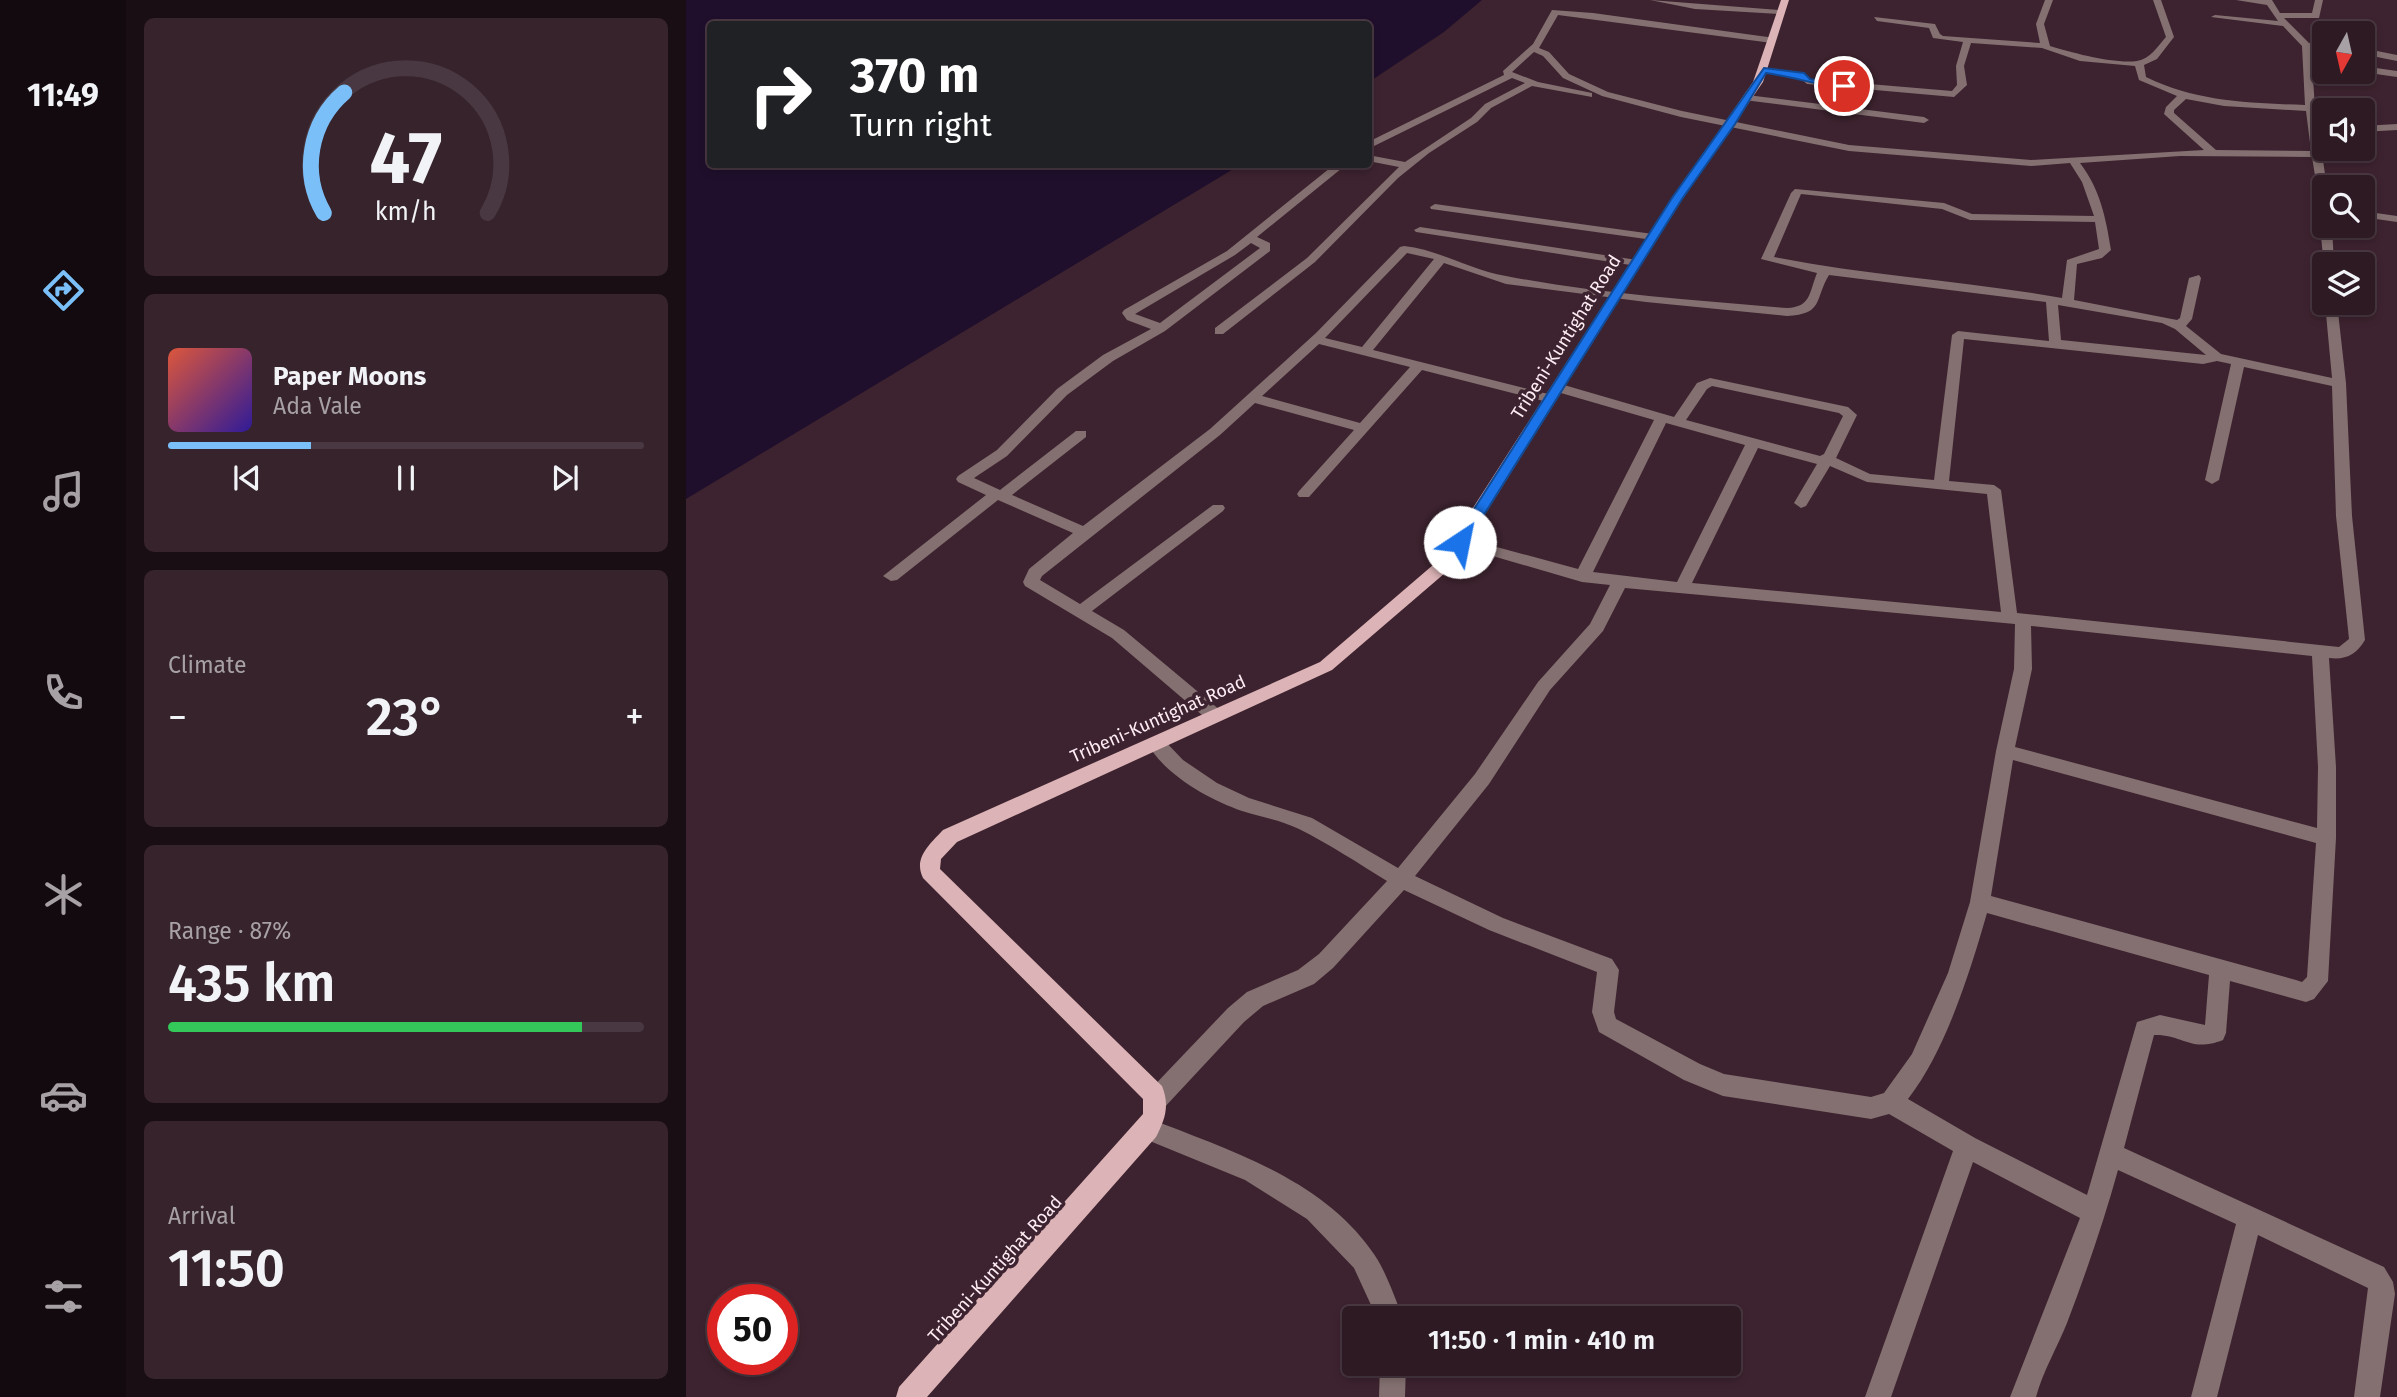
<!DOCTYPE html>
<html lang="en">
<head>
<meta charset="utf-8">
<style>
  :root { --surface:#2e1a23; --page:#36232b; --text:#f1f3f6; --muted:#a7a1a6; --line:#493841; --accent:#7abff8 }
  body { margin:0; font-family:"Fira Sans",sans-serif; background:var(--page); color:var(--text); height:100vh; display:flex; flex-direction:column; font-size:26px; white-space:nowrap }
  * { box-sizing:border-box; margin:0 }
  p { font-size:23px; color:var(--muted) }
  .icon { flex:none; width:38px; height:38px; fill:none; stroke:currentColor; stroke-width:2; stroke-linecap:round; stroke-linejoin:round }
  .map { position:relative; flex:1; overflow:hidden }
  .details { display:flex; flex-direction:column; gap:18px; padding:18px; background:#190e13; width:560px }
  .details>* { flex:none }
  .top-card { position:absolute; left:21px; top:21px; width:665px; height:147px; border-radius:7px; box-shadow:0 4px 10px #0003,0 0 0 2px var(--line); background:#202124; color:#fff; overflow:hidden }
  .needle { width:46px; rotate:188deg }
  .buttons { position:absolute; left:1626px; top:21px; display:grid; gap:14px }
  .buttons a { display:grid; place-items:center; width:63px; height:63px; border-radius:7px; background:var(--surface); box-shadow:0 4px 10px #0003,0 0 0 2px var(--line); font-size:35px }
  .speed { position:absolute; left:21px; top:1284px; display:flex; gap:14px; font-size:35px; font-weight:700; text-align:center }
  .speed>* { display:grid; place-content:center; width:91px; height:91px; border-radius:50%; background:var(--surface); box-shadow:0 4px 10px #0003,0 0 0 2px var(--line); line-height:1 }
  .speed .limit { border:10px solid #d22; background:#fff; color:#111 }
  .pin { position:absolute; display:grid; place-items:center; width:60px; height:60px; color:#fff; margin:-30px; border:4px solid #fff; border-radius:50%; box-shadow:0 2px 7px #0007 }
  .me { position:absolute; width:77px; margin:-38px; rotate:34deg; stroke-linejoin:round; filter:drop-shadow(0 0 5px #0008) }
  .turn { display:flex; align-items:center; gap:24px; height:147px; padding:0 28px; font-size:32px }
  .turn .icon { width:91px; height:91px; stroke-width:2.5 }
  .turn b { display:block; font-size:49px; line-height:60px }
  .big { font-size:52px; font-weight:600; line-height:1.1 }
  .details .widget { flex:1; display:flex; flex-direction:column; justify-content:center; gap:10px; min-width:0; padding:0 24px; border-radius:10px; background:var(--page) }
  .details .dial { align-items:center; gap:0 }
  .dial svg { height:182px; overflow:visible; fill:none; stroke:var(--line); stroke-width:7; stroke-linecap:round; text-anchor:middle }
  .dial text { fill:var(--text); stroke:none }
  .song { display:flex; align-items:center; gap:21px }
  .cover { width:84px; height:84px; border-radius:10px; background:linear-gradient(135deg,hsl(10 70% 55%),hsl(250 70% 35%)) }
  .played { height:7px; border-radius:4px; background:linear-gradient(90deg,var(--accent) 30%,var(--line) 30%) }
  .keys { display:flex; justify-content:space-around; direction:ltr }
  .heat { display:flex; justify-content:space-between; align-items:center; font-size:38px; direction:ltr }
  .charge { height:10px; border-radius:5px; background:linear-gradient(90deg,#34c759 87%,var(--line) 0) }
  .trip { position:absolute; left:656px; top:1306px; width:399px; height:70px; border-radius:7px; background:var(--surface); box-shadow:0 4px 10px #0003,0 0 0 2px var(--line); font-weight:600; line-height:70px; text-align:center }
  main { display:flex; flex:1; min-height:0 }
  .tab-bar { display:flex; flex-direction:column; width:126px; justify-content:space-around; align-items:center; background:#120a0e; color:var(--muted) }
  .tab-bar .icon { width:49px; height:49px }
  .tab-bar .on { color:var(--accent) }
  .tab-bar b { font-size:32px; color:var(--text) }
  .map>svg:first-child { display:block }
</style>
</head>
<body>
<main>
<nav class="tab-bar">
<b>11:49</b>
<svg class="icon on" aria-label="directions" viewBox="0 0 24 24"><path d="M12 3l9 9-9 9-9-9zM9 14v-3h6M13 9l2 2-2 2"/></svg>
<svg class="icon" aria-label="music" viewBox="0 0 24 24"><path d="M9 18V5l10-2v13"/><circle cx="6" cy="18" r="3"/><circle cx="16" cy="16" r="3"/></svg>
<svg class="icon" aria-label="phone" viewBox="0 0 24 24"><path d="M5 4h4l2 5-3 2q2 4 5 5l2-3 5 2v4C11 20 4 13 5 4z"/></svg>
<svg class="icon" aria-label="climate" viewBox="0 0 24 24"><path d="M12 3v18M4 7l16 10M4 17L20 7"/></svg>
<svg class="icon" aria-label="car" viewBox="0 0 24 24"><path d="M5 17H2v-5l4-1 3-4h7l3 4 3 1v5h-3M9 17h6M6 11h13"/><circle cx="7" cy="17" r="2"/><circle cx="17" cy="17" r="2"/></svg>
<svg class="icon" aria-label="filters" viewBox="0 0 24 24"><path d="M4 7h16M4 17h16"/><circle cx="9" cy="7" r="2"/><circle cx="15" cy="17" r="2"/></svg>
</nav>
<section class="details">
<div class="widget dial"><svg viewBox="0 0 100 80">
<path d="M14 69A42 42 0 1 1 86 69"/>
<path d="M14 69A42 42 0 0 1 23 16" stroke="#7abff8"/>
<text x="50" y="56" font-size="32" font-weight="700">47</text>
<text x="50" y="72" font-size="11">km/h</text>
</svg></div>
<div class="widget">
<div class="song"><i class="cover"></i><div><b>Paper Moons</b><p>Ada Vale</p></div></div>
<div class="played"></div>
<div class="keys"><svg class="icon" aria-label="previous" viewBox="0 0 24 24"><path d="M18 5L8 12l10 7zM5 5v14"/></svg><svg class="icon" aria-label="pause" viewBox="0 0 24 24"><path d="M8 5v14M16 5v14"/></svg><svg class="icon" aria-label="next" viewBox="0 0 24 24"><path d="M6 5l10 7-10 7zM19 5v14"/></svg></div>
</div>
<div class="widget"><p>Climate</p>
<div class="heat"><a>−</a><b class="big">23°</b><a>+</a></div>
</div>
<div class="widget"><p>Range · 87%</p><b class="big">435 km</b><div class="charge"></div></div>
<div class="widget"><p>Arrival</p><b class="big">11:50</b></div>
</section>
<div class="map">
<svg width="1711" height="1397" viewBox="0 0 1711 1397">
  <rect width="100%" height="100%" fill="#3d232f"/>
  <path fill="#1f0f2c" d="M0 0H796L758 32 683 82 682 24H24V164L554 165 0 499Z"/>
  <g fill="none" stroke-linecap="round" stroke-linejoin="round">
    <g fill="#847071" fill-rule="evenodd">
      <path d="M964 0 1093 10 1097 12 1093 14 1009 9Z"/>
      <path d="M1359 0H1367L1358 24 1364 46C1387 53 1428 64 1451 61 1464 59 1472 46 1480 37L1467 0H1475L1488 37 1471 59 1458 65 1460 77C1511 102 1564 103 1619 105L1616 46 1597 26 1525 17 1529 15 1592 21 1581 5 1550 0H1586L1594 13H1626L1629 0H1637L1633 18H1598L1623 43 1638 44V50L1625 48 1629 108 1641 187H1638V203L1633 200 1626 157 1494 156 1394 163C1414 189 1420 218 1425 250L1416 258 1391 264 1388 300 1491 320 1494 318 1503 278 1513 275 1515 278 1506 319 1500 326 1535 354 1646 378 1639 303H1651L1660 383 1666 516 1679 640C1670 655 1660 660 1643 658L1650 767V838L1642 981 1628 999 1620 1002 1544 981 1540 1033 1537 1040C1504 1053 1497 1034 1468 1035L1438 1148 1698 1267 1707 1282 1709 1294 1694 1397H1668L1682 1288 1572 1235 1531 1397H1505L1550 1224 1432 1170C1418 1221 1400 1273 1381 1323 1371 1348 1357 1371 1350 1397H1324L1394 1218 1287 1162 1205 1397H1179L1267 1151 1203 1114 1185 1119 1037 1096 998 1080 913 1032 906 1012 911 972 803 930 718 890 647 968 628 984 577 1006 558 1022 476 1110 468 1113 460 1110 457 1102 460 1094 542 1008 561 992 612 970 633 954 701 881C672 863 643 844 613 829 595 820 575 817 556 811 522 799 479 775 461 743L464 738H476L497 760 531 783 563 798 626 818 712 868 789 774 852 682 904 624 924 585 896 582 769 545 766 542 774 537 892 569 968 420 868 391V385H878L988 417 1011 383 1024 378 1162 407 1171 415 1150 458 1184 474 1248 480 1266 335 1272 331 1363 341 1360 302 1143 275C1128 300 1138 314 1101 316L960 302 820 284 758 263 687 350 870 396V402L865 403 736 370 623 497H613L611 494 613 491 668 430 569 403 534 435 356 576 354 580 394 604 527 505H537L539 508 537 511 406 611 438 630 535 711 538 716 535 721H523L426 638 339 586 337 582 343 569 387 533 312 500 211 580 205 581 197 576 300 495 272 482 270 479 272 476 311 450 371 389 417 355 465 329 441 320 436 313 438 310 541 251 649 164H661L571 237 584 243V251L479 331 427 361 381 395 321 456 288 478 314 490 390 431H400V437L326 495 397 526 524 429 630 333 714 247 718 246C754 250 784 270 820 276 912 294 1007 300 1101 308 1125 307 1123 293 1131 273L1075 259 1105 193 1109 189 1258 203 1286 214 1408 216 1396 182 1384 163 1345 166 1163 151 995 117 916 96 877 78 857 56 848 52 826 72 852 82 906 93V97L846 86 805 108 791 122 743 153 712 178 629 262 537 334H529V328L621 258 713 167 682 161V155L719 162 785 118 799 104 839 83 826 78 682 149V142L818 75 817 71 847 44 866 10 907 13 1089 38 1086 43 872 15 853 48 863 52 883 74 922 92 996 111 1163 145 1345 160 1518 150 1478 114 1480 107 1491 96 1453 80 1449 66 1394 61 1356 48 1285 43 1278 66 1281 85 1268 97 1121 84 1114 78 1073 71 1078 68 1117 73 1124 79 1266 91 1271 85 1270 66 1277 42 1247 38 1243 28 1191 21 1188 17 1249 24 1254 34 1257 36 1354 43 1350 24ZM1500 99 1538 106 1620 111 1625 151 1530 150 1488 113V110ZM1115 194 1256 209 1284 220 1409 222 1413 249 1381 260 1376 298C1281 281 1183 276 1088 257ZM565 243 574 248 474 323 449 314 549 255ZM721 253 748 259 676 347 639 338ZM1372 305 1476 323 1489 329 1520 355 1375 340ZM1278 339 1517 364 1531 361 1545 364 1519 480 1526 484 1533 480 1558 367 1646 386 1650 516 1663 639 1653 647 1331 613 1315 490 1308 485 1263 481ZM633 344 724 367 674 423 576 396ZM1026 386 1153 413 1157 416 1138 454 1134 456 1000 420 1021 389ZM980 423 1059 445 991 582 907 572ZM1072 448 1131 464 1108 503 1115 508 1120 506 1144 466 1181 482 1301 494 1315 612 1006 583ZM939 588 1329 624 1328 669 1310 751 1284 902 1262 973 1226 1054 1198 1093 1185 1097 1038 1074 1014 1064 930 1019 928 1012 933 970 926 959 817 918 729 876 803 784 864 690 917 631ZM1345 626 1626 656 1632 767 1631 828 1329 747 1346 669ZM1327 760 1630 843 1621 977 1616 982 1610 980 1305 896ZM1301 913 1523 975 1519 1025 1474 1015 1451 1022 1401 1195 1289 1138 1222 1099C1260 1050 1284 972 1301 913Z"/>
      <path d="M1676 48 1711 55V61L1676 54Z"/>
      <path d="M1676 66 1711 71V77L1676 72Z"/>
      <path d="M1061 95 1238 117 1243 120 1238 123 1058 100V96Z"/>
      <path d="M1711 124V130L1676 132V126Z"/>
      <path d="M749 204 967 234 973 237 967 240 745 209 744 207Z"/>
      <path d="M1676 211 1711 216V222L1676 217Z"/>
      <path d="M1638 223V226H1646L1648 264H1638V266L1634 226Z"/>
      <path d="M734 227 951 260 957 263 951 266 730 232 728 230Z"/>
      <path d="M462 1118C540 1149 634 1178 685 1250 699 1268 708 1296 717 1318H691L668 1268 621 1219 559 1180 454 1137 450 1129 454 1121Z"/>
      <path d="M694 1363H720L719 1397H693Z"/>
    </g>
    <path fill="#dcb3b6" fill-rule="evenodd" d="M1095 0H1103L1077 82 996 199 766 567 646 670 271 842 255 859 254 869 476 1086C484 1105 479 1120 470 1137L241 1397H210L213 1387 457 1114V1099L237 878C227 858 244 844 257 830L634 662 754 559 986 199 1067 82Z"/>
  </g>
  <path fill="#1a73e8" stroke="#114b97" stroke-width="2" d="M1078 68 1118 73 1124 79 1163 86 1158 88C1130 85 1108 77 1080 73L1049 124 996 199 779 545H769L767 542 986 198Z"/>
  <g text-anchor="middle" stroke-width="7" stroke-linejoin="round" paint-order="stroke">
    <g font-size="18" fill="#feecf3" stroke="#3d232f">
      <text transform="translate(880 337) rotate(-58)" y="6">Tribeni-Kuntighat Road</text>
      <text transform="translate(472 719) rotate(-24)" y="6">Tribeni-Kuntighat Road</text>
      <text transform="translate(309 1269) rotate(-48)" y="6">Tribeni-Kuntighat Road</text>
    </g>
  </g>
</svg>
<div class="buttons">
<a><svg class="needle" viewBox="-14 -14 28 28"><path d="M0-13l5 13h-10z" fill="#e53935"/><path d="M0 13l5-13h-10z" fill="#a7a1a6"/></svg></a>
<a><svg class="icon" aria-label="sound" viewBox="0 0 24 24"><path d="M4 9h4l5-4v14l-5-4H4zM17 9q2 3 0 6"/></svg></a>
<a><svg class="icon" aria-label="search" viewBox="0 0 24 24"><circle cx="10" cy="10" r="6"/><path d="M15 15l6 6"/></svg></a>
<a><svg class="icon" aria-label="layers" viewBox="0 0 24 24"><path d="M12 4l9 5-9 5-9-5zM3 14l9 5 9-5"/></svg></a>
</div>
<div class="speed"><div class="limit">50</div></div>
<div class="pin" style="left:1158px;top:86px;background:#d93025"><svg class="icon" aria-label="arrive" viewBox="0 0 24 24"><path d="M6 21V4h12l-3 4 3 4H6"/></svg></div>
<svg class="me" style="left:774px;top:542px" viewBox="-20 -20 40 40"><circle r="19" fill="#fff"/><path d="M0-13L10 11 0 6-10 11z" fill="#1a73e8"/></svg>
<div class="trip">11:50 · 1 min · 410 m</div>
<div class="top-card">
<div class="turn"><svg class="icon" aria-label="right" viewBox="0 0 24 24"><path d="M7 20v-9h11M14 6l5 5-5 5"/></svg><div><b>370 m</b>Turn right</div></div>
</div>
</div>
</main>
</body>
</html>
